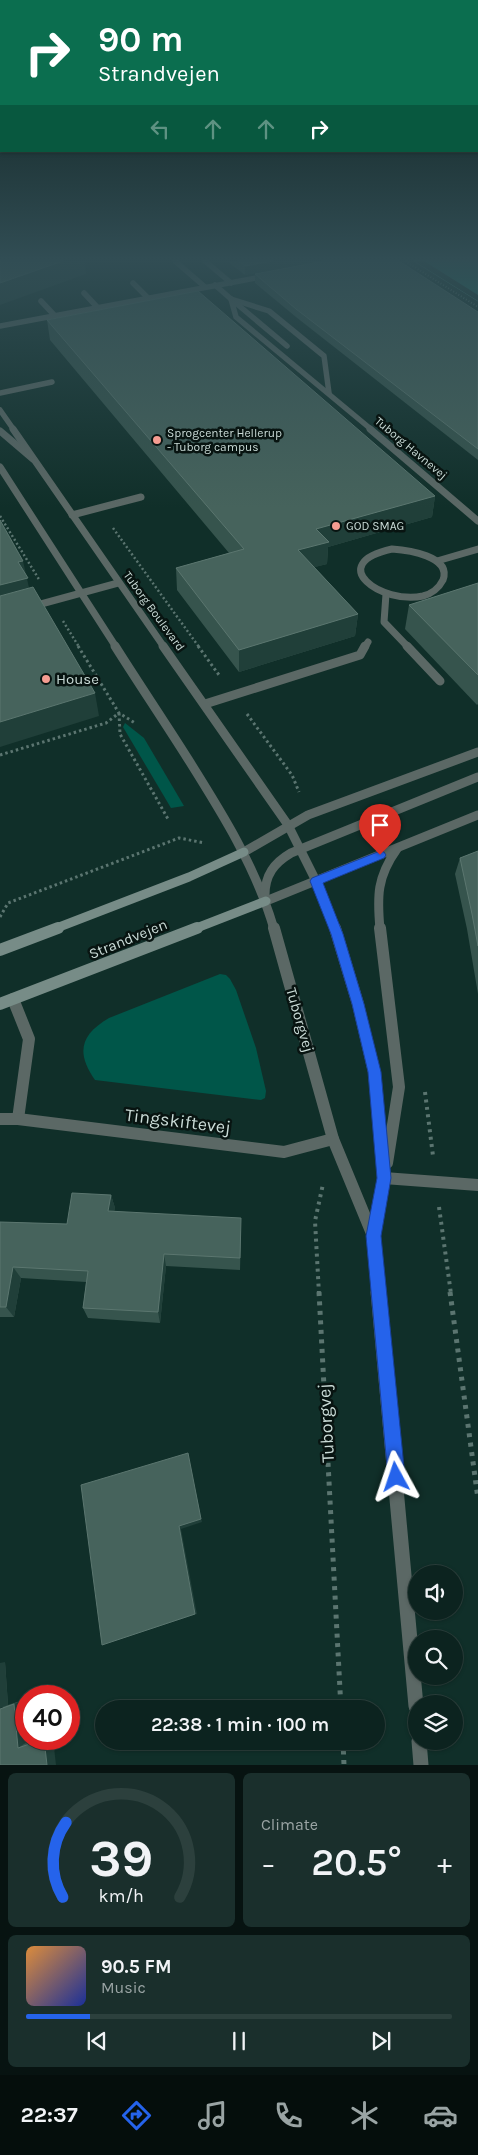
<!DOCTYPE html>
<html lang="en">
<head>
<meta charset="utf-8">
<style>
  :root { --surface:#0c231f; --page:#1a2f2c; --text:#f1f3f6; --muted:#9aa4a4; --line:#2c403d; --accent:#2563eb }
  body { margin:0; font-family:Karla,sans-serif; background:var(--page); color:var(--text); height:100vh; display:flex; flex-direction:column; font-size:19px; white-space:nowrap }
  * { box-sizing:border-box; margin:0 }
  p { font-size:16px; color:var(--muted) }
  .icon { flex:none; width:28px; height:28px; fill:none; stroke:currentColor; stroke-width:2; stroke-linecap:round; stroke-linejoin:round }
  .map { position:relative; height:1765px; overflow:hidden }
  .sheet { display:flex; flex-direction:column; gap:8px; padding:8px; background:#071311; flex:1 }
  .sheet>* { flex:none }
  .top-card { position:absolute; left:0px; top:0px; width:479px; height:152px; box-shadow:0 1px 4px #0004,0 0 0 1px var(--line); background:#0b6e4f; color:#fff; overflow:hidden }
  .tools { position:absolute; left:408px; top:1565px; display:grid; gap:10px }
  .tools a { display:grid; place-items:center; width:55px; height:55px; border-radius:50%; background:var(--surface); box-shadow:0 1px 4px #0004,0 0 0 1px var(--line); font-size:25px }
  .speed { position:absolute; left:15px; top:1685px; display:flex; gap:10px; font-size:25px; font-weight:700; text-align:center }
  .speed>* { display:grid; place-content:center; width:65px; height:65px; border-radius:50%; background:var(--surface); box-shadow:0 1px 4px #0004,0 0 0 1px var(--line); line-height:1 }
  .speed .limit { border:8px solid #d22; background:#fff; color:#111 }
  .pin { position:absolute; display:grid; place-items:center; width:42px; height:42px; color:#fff; margin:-51px -21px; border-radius:50% 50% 50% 0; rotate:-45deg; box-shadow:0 0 5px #0007 }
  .pin .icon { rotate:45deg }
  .me { position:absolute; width:55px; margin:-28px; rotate:355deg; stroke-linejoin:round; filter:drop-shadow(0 0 4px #0008) }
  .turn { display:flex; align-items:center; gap:18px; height:105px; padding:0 15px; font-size:22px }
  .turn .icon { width:65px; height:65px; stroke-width:2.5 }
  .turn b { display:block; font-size:35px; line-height:42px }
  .lanes { display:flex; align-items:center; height:48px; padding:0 15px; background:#0003; justify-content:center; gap:25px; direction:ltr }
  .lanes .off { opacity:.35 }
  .big { font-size:38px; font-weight:600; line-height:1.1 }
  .sheet .tile { flex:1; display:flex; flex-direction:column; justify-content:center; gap:8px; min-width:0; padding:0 18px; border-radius:8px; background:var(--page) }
  .sheet .dial { align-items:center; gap:0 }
  .dial svg { height:130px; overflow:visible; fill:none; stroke:var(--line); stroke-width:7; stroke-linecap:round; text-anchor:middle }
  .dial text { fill:var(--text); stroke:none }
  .song { display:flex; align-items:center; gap:15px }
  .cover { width:60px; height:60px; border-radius:8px; background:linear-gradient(135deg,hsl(30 70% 55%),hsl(230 70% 35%)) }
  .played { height:5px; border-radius:2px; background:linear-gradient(90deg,var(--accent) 15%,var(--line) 15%) }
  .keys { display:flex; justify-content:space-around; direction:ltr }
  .heat { display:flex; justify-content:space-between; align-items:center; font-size:28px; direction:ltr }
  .sheet .tiles { flex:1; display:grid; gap:8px; grid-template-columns:1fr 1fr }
  .tile:last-child { grid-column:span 2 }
  .trip { position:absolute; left:95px; top:1700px; width:290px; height:50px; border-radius:25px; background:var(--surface); box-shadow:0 1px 4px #0004,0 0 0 1px var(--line); font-weight:600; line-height:50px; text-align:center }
  .menu { display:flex; height:80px; justify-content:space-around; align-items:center; background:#050e0c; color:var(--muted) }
  .menu .icon { width:35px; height:35px }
  .menu .selected { color:var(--accent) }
  .menu b { font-size:22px; color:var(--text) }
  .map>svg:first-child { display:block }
</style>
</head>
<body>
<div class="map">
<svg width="478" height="1765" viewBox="0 0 478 1765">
  <rect width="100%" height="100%" fill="#102f29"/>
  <g fill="#005649">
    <path d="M125 723 144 738 184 806 171 808 123 727Z"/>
    <path d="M220 974 226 975 230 979 236 990 256 1048 266 1091 265 1098 261 1100 95 1080C76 1053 80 1035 109 1018Z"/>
  </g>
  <path fill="#1a7969" stroke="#4f968a" d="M414 261H478V301Z"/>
  <path fill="#102f29" d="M414 261H424L478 295V301Z"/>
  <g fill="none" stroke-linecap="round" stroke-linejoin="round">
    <path stroke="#5b7570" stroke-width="2" stroke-dasharray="1 2" stroke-linecap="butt" d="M405 261 478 307"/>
    <g stroke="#5b7570" stroke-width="2.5" stroke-dasharray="2 2.5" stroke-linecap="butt">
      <path d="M0 516 40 581"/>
      <path d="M113 528 199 647"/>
      <path d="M63 621 79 647"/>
    </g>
    <g stroke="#5b7570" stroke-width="3" stroke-dasharray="2.5 3" stroke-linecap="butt">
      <path d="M78 646 119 713 135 723"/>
      <path d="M198 646 219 675"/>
      <path d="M119 713 120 734 168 819"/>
      <path d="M247 714 292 775 299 792"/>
      <path d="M0 755 106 723 119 713"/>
      <path d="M0 917 8 903 179 838 205 843"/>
    </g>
    <g stroke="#5b7570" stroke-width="4" stroke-dasharray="3 4.5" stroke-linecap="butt">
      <path d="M425 1092 433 1156"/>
      <path d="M439 1207 451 1294"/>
      <path d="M319 1294 315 1221 323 1184"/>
    </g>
    <g stroke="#5b7570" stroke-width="5" stroke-dasharray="4 5.5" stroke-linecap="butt">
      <path d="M319 1292 341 1709"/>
      <path d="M450 1292 478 1499"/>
      <path d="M343 1741 344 1765"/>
    </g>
    <g stroke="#5b6865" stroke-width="5.5">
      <path d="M133 283 148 298"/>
      <path d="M84 293 98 308"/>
      <path d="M231 299 287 346"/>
      <path d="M41 301 55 316"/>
      <path d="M0 393 52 382"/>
    </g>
    <g stroke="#5b6865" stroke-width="7">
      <path d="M0 431 33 459"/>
      <path d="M72 515 141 497"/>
      <path d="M392 549C407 550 452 556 443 580 439 588 431 594 423 596 382 605 324 564 392 549Z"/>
      <path d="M437 561 478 549"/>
      <path d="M386 594 384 622 408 647"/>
      <path d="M365 647 368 642"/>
    </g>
    <g stroke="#5b6865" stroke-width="9">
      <path d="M407 646 440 681"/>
      <path d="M205 704 360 655 365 646"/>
    </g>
    <g stroke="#5b6865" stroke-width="5.5">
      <path d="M175 261 205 287"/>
      <path d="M205 261 231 283"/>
      <path d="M215 285 231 299 269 311 324 356 329 393"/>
      <path d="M231 299 236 317 372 430"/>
    </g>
    <g stroke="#5b6865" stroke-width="7">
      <path d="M370 429 478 521"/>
      <path d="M30 607 118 583"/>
    </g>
    <g stroke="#5b6865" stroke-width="12">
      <path d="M13 999 29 1039 18 1119"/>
      <path d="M0 1119H18L284 1152 333 1139"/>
      <path d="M384 1178 478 1185"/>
    </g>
    <g stroke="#5b6865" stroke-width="5.5">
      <path d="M0 326 267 276"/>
      <path d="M0 410 14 430"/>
    </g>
    <g stroke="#5b6865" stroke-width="7">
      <path d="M13 429 164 647"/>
      <path d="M0 467 116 647"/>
    </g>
    <g stroke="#5b6865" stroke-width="9">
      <path d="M115 646C139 684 164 721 188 759 222 813 256 867 274 929"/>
      <path d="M163 646 288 825 316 881 335 929"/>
      <path d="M244 852 308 815 478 752"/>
      <path d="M265 895C265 875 274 863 291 853L478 777"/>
      <path d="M266 901 478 815"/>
      <path d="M380 929C377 896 377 877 397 849"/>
    </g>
    <g stroke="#5b6865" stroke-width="12">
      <path d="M274 928 333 1139 373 1236 378 1294"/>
      <path d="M335 928 358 1004 374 1072 384 1178 373 1235"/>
      <path d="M380 928 399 1087 387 1163"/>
    </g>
    <g stroke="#5b6865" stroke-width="15">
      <path d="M378 1292 416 1706"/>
      <path d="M419 1741 421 1765"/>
    </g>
    <g stroke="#778c87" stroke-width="9">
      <path d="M54 929 189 877 244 852"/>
      <path d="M194 929 266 901"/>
    </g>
    <g stroke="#778c87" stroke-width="12">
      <path d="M0 950 58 928"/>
      <path d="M0 1004 197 928"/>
    </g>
  </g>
  <g fill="#36544d">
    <path d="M227 261H317L245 275Z"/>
    <path d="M255 274 478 312V460L296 317 255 283Z"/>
    <path d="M47 320 435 496 432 517 328 547 327 564 314 567 358 614 355 636 239 672 177 590 176 568 229 553 50 340Z"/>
    <path d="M478 583V704L477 705 405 629 409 605Z"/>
    <path d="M478 851V994L467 929 455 874 460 858Z"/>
    <path d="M111 1195 115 1208 114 1211 241 1231 240 1270 166 1266 160 1323 88 1318 83 1308 86 1282 21 1278 14 1317H0V1222L67 1224Z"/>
    <path d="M5 1662 8 1705 23 1700 26 1739 27 1742 37 1739H53L0 1765Z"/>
  </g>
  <g fill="#203f39">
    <path d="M63 261H89L85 262 86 274 0 305V283Z"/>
    <path d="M273 261H317L245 275V266Z"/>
    <path d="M435 496 432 517 328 547 327 564 297 572 298 550 316 529Z"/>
    <path d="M23 561 32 601 0 610V585L18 562Z"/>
    <path d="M358 614 355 636 239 672V650Z"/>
    <path d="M95 693 99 716 0 747V722Z"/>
    <path d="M111 1195 115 1208 112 1224 108 1211Z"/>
    <path d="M164 1254 166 1266 160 1323 158 1312Z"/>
    <path d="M13 1267 21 1278 14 1317 6 1307Z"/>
    <path d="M188 1453 189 1459 202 1522 181 1529 197 1614 102 1645Z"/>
    <path d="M5 1662 8 1705 0 1708V1663Z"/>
    <path d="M23 1700 26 1739 27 1742 18 1748 14 1704Z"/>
    <path d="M44 1739H53L56 1765H47Z"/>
  </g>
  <g fill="#46635c" stroke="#5b766f">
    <path d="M0 261H63L0 283Z"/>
    <path d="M238 261H273L245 266Z"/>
    <path d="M324 261H399L478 312V449L296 309 255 274Z"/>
    <path d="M198 291 435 496 316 529 329 542 298 550 358 614 239 650 176 568 244 549 47 320Z"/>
    <path d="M0 520 23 561 18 562 28 578 0 585Z"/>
    <path d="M478 583V675L409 605Z"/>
    <path d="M33 587 95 693 0 722V596Z"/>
    <path d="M478 851V946L472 914 460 858Z"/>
    <path d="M72 1193 111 1195 108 1211 241 1218 240 1258 164 1254 158 1312 83 1308 88 1271 13 1267 6 1307H0V1222L67 1224Z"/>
    <path d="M188 1453 201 1519 179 1526 195 1614 102 1645 81 1485Z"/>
    <path d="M14 1704 18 1748 44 1739 47 1765H0V1709Z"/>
  </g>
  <linearGradient id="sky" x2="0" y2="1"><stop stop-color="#091a17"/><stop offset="0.51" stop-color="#314d54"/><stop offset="1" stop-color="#314d54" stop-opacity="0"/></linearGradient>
  <rect width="478" height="508" fill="url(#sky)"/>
  <path fill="#2563eb" stroke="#184099" d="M380 851 384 852 386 855 384 858 323 883 343 934 364 1004 381 1072 391 1178 381 1236 405 1477 402 1483 396 1485 390 1483 388 1477 366 1236 377 1178 368 1072 352 1004 331 934 310 881 312 878Z"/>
  <g fill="#f59c91" stroke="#081411" stroke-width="2">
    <circle cx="157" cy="440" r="5"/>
    <circle cx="336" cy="526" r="5"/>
    <circle cx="46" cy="679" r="5"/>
  </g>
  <g text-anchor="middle" stroke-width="5" stroke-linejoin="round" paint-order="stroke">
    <g font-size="12" fill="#cadbd7" stroke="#081411" text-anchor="start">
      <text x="167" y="437">Sprogcenter Hellerup<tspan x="167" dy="14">- Tuborg campus</tspan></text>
      <text x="346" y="530">GOD SMAG</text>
    </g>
    <g font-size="12" fill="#cadbd7" stroke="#081411">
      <text transform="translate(411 448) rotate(40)" y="4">Tuborg Havnevej</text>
      <text transform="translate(154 611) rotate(54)" y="4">Tuborg Boulevard</text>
    </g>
    <g font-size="15" fill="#cadbd7" stroke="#081411" text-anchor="start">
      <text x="56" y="684">House</text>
    </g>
    <g font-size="15" fill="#cadbd7" stroke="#081411">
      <text transform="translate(128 939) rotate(-22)" y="5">Strandvejen</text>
      <text transform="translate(300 1020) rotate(74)" y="5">Tuborgvej</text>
    </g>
    <g font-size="18" fill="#cadbd7" stroke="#081411">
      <text transform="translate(178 1121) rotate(7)" y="6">Tingskiftevej</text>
      <text transform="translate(326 1423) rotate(-93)" y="6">Tuborgvej</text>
    </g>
  </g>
</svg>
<div class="tools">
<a><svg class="icon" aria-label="sound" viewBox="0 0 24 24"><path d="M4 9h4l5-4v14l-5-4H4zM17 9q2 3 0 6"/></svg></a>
<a><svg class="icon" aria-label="search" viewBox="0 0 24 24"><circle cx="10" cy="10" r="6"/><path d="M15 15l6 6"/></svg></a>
<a><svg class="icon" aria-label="layers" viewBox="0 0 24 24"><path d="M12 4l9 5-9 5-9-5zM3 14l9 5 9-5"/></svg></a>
</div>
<div class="speed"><div class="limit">40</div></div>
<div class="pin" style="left:380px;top:855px;background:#d93025"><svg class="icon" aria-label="arrive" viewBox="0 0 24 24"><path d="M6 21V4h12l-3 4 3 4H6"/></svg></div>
<svg class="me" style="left:396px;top:1477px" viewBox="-20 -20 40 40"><path d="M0-17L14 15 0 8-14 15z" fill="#2563eb" stroke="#fff" stroke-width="4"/></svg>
<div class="trip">22:38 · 1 min · 100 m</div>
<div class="top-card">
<div class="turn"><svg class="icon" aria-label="right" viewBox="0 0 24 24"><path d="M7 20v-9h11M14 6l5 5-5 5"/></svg><div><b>90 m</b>Strandvejen</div></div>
<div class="lanes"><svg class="icon off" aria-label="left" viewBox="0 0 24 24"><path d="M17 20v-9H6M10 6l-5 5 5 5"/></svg><svg class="icon off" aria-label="ahead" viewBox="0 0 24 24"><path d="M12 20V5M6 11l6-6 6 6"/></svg><svg class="icon off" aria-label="ahead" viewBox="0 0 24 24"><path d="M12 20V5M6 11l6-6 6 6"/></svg><svg class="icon" aria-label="right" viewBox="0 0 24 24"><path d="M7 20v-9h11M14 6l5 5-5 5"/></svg></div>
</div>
</div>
<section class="sheet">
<div class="tiles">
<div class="tile dial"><svg viewBox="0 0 100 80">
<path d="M14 69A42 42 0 1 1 86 69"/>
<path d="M14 69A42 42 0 0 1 16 23" stroke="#2563eb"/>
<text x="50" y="56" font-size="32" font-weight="700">39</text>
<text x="50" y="72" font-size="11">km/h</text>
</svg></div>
<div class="tile"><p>Climate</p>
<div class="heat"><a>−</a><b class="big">20.5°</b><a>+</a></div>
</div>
<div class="tile">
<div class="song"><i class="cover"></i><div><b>90.5 FM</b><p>Music</p></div></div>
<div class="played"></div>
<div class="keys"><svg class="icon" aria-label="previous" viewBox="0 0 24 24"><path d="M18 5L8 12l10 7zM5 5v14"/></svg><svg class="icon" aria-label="pause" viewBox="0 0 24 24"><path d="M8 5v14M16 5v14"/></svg><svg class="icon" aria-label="next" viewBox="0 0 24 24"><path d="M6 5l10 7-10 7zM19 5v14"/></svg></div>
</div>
</div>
</section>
<nav class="menu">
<b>22:37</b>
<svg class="icon selected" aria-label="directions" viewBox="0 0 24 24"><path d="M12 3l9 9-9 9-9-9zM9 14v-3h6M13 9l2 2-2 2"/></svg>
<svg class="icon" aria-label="music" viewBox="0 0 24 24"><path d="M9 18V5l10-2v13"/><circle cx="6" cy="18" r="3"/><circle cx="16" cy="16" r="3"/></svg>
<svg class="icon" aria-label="phone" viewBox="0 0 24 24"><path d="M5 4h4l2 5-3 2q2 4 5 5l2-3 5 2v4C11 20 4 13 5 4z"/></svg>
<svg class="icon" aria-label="climate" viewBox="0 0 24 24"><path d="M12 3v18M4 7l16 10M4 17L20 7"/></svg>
<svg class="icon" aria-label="car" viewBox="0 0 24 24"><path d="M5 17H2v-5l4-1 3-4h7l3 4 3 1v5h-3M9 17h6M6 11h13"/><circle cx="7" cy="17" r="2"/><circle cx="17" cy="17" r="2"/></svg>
</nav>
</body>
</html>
